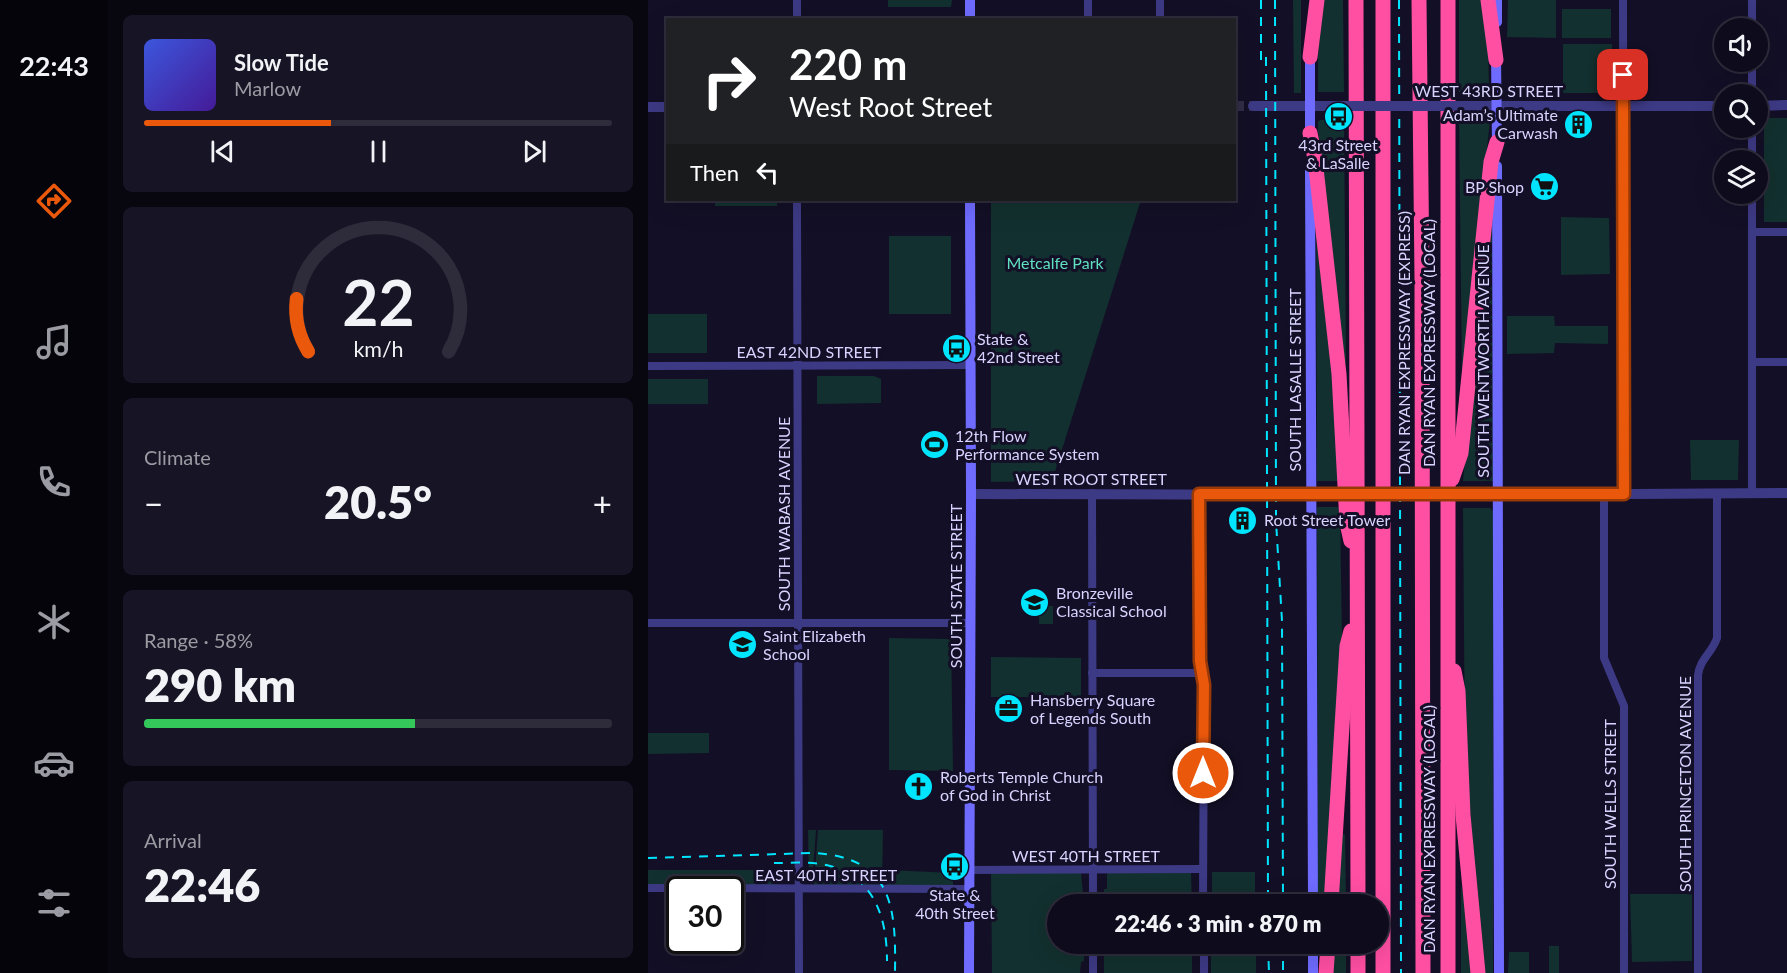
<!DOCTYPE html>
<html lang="en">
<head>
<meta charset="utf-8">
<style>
  :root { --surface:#0e0b1c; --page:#171425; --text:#f1f3f6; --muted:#9b9ba3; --line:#2e2b3b; --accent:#ea580c }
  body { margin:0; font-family:Lato,sans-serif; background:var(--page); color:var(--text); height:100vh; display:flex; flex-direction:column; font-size:22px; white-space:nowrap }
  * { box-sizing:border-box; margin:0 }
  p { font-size:20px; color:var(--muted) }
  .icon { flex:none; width:33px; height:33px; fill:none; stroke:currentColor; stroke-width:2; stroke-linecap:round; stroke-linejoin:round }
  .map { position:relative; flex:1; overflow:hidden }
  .drawer { display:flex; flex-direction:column; gap:15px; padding:15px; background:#08060f; width:540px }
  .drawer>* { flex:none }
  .top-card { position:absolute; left:18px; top:18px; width:570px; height:183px; border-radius:0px; box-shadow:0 6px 24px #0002,0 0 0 2px var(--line); background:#202124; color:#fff; overflow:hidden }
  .tools { position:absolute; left:1066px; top:18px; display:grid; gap:12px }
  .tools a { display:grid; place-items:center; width:54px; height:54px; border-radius:50%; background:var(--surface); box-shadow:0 6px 24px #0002,0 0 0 2px var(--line); font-size:30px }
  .speed { position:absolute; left:18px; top:876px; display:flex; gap:12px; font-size:30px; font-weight:700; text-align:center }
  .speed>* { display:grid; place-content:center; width:78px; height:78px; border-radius:50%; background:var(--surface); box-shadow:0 6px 24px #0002,0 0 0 2px var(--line); line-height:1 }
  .speed .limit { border:3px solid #111; border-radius:9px; background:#fff; color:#111 }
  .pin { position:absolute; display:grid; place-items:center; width:51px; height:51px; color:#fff; margin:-26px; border-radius:12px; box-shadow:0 3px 9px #0006 }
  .me { position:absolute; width:66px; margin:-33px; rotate:0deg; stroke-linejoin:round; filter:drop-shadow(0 0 4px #0008) }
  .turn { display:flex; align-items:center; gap:21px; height:126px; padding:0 24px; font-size:27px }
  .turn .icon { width:78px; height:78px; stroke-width:2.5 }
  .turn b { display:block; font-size:42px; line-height:51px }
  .then { display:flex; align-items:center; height:57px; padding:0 24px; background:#0003; gap:12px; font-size:22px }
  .big { font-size:45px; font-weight:800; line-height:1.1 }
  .drawer .card { flex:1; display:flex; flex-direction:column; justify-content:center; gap:9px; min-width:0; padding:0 21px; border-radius:9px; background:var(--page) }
  .drawer .dial { align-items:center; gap:0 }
  .dial svg { height:156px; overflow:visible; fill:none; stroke:var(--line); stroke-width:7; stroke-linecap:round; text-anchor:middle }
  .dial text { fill:var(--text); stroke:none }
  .song { display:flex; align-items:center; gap:18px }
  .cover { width:72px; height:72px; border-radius:9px; background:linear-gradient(135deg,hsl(230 70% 55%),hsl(260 70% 35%)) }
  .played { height:6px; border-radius:3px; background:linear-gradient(90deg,var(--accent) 40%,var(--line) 40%) }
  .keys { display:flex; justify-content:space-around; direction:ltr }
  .heat { display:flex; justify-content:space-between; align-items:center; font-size:33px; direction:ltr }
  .charge { height:9px; border-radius:4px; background:linear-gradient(90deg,#34c759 58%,var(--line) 0) }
  .trip { position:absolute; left:399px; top:894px; width:342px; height:60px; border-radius:30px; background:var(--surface); box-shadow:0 6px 24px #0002,0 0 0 2px var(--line); font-weight:800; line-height:60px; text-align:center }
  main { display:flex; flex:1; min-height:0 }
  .tab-bar { display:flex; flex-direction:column; width:108px; justify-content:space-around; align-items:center; background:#06040b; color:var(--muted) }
  .tab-bar .icon { width:42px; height:42px }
  .tab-bar .on { color:var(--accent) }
  .tab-bar b { font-size:27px; color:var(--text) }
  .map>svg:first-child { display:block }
</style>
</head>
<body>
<main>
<nav class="tab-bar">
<b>22:43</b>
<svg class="icon on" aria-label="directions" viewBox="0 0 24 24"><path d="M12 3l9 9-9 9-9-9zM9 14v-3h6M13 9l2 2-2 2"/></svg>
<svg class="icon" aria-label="music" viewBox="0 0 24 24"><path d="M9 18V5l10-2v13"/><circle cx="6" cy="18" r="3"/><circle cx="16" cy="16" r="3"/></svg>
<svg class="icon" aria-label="phone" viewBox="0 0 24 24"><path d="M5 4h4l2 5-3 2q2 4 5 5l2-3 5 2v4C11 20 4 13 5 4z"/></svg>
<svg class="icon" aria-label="climate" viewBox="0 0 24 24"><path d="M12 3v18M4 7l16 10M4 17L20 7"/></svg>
<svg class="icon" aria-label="car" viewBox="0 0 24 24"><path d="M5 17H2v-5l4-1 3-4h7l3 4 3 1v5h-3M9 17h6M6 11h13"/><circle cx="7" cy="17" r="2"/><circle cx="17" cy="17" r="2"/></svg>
<svg class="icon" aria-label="filters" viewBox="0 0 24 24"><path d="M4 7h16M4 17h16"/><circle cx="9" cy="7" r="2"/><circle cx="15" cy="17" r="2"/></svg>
</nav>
<section class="drawer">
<div class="card">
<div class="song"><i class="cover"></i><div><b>Slow Tide</b><p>Marlow</p></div></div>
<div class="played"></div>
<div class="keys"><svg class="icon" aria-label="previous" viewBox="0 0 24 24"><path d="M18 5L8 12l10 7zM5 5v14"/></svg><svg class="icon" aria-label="pause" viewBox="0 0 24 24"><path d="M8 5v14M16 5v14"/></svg><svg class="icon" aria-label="next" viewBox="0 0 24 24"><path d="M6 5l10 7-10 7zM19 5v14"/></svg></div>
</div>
<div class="card dial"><svg viewBox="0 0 100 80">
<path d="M14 69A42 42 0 1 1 86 69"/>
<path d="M14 69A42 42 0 0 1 8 42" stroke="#ea580c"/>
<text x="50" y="56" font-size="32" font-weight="700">22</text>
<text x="50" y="72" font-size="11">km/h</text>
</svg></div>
<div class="card"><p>Climate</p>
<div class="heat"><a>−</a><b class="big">20.5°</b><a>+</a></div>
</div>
<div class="card"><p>Range · 58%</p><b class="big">290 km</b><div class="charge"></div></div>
<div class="card"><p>Arrival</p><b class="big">22:46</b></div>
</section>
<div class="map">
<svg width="1139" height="973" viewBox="0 0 1139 973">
  <rect width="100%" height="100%" fill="#130f26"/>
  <g fill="#12302f">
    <path d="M240 0H304L303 7H240Z"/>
    <path d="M645 0H653V93H646Z"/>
    <path d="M675 0H695L696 92H670V54Z"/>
    <path d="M811 0H835L840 44 841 88 838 92H811Z"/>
    <path d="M860 0H908V38L859 37Z"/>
    <rect x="914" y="9" width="49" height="29"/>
    <rect x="915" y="44" width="49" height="49"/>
    <rect x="1116" y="118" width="23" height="104"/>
    <path d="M840 119 842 121 814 377 811 120Z"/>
    <path d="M672 120H696L698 363H695L670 130V122Z"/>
    <rect x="67" y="200" width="62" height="6"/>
    <path d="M343 200H493L404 481 343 482Z"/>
    <path d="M668 213 688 400 692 481H669Z"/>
    <path d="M913 217 961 218 962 274 913 275Z"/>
    <path d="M841 228H844L845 481H815Z"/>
    <rect x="241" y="236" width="62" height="78"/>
    <rect x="0" y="314" width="59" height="39"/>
    <path d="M859 316H906L907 326H960V344L907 343 906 353 859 354Z"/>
    <path d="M169 376H226L233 379V403L169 404Z"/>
    <rect x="0" y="379" width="60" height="25"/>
    <path d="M1042 440H1091L1090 480H1043Z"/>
    <path d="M669 507H692L694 637 688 745 683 781 684 822 678 904H670Z"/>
    <path d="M815 508H842L845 511V973H836L817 753Z"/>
    <rect x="391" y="606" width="14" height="18"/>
    <path d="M241 638 303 639 305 771 241 770Z"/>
    <path d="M343 657 433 658V697H343Z"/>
    <path d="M0 733H61V753L0 754Z"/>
    <path d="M160 830H168L164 885 161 883Z"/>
    <path d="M170 830H235L234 885H166Z"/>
    <path d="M697 834 698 904H688L693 835Z"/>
    <path d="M0 870H131L132 885 0 886Z"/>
    <path d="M239 870 305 873V885H239Z"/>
    <rect x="564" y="872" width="43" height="32"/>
    <path d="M343 873H433L436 904H410V944H436V961L433 962 432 973H344Z"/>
    <path d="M459 873H543L544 904H456V889H459Z"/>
    <path d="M813 885 817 905 823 973H813Z"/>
    <path d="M982 894H1044V961L984 962Z"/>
    <rect x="456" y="944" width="88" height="29"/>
    <rect x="563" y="944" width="45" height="29"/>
    <path d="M685 944H698V973H683Z"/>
    <rect x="901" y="946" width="10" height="27"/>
    <path d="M861 952H881V973H860Z"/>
  </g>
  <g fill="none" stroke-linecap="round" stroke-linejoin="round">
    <path stroke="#312d47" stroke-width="10" stroke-dasharray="10 5" stroke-linecap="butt" d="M586 106H605"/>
    <g stroke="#3d3a85" stroke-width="8">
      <path d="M149 0V20"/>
      <path d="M440 0V20"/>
      <path d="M975 0 976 494"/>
      <path d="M1104 0V28"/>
      <path d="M512 20V0"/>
      <path d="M1104 62V94"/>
      <path d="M1104 160V128"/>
      <path d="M149 200 151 973"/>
      <path d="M1104 232H1139"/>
      <path d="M1104 362H1139"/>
      <path d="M0 366 322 365"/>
      <path d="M444 493 445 904"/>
      <path d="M1104 493V194"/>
      <path d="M551 494 552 661 556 685 555 904"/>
      <path d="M956 494V658L976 706V973"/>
      <path d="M0 623H322"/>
      <path d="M444 673H554"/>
      <path d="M321 870 555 869"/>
      <path d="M0 888 321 889"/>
      <path d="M445 944V973"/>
      <path d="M556 944V973"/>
      <path d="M1050 973V675C1052 659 1064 653 1069 638V494"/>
    </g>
    <g stroke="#3d3a85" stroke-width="10">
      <path d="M605 106H696"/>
      <path d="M811 106H1077"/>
      <path d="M1110 106 1139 105"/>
      <path d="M0 107H20"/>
      <path d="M323 494 692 495"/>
      <path d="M817 495 1139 493"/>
    </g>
    <g stroke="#6f6bff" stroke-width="10">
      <path d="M322 20V0"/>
      <path d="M849 22V0"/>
      <path d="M848 55 849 148"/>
      <path d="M662 139V50"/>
      <path d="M849 166 851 973"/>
      <path d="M662 167 665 904"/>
      <path d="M665 944V973"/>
      <path d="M321 973 323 494 322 200"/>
    </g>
    <g stroke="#ff4fa3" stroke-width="15">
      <path d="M708 0 710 904"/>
      <path d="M771 0 774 279 775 973"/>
      <path d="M840 0 848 60"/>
      <path d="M662 57 669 0"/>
      <path d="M662 133 667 159 691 374 699 523 703 541"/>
      <path d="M804 479 813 453 843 162 849 142"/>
      <path d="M806 671 810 691 815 815 830 973"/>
      <path d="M683 904 699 646 703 631"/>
      <path d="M710 944V973"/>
      <path d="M678 973 680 944"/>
      <path d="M735 973V0"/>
      <path d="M800 973V0"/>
    </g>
    <g stroke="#00e5ff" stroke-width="2" stroke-dasharray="9 8" stroke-linecap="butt">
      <path d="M613 0V66"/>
      <path d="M627 0 628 521 634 621 635 904"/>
      <path d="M751 0 753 973"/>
      <path d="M618 57 620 904"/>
      <path d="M0 858 165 853C245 857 248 907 247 973"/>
      <path d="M126 863C144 863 164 861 182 866 227 878 239 919 239 961"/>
      <path d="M620 944 621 973"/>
      <path d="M635 944V973"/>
    </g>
    <g stroke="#3d3a85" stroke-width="10">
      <path d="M696 106H811"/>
      <path d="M692 495H817"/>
    </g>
  </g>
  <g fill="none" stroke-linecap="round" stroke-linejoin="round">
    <defs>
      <path id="route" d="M555 773 556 685 552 661 551 494H976L975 75"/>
    </defs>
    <use href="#route" stroke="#983908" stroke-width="15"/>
    <use href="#route" stroke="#ea580c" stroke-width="10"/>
  </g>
  <defs>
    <symbol id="bus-disc" viewBox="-11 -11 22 22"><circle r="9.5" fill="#00e5ff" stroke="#130f26"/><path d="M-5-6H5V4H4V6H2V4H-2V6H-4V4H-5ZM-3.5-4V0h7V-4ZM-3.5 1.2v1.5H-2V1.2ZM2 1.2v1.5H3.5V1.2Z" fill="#111"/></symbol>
    <symbol id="building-disc" viewBox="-11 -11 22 22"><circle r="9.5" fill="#00e5ff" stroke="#130f26"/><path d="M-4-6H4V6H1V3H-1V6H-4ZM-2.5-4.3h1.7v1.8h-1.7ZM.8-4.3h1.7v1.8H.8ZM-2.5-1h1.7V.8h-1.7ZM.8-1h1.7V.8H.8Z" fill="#111"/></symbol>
    <symbol id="supermarket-disc" viewBox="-11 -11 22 22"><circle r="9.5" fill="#00e5ff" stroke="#130f26"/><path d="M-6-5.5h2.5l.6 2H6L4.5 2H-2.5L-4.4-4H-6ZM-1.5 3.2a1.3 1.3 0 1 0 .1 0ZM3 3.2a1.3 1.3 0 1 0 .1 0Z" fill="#111"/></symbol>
    <symbol id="stadium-disc" viewBox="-11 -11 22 22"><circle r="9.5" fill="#00e5ff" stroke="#130f26"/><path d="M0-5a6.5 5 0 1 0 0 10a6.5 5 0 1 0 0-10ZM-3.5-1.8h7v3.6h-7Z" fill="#111"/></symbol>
    <symbol id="school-disc" viewBox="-11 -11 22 22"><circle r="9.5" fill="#00e5ff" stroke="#130f26"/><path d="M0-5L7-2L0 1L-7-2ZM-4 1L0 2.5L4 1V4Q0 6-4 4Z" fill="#111"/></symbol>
    <symbol id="office-disc" viewBox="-11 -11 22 22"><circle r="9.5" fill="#00e5ff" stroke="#130f26"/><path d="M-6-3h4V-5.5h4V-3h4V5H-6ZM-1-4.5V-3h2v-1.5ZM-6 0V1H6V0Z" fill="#111"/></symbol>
    <symbol id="church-disc" viewBox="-11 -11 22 22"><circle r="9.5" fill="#00e5ff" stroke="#130f26"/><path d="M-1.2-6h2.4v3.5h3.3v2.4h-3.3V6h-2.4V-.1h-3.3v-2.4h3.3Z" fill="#111"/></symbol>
  </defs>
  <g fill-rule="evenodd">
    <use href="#bus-disc" x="674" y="100" width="33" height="33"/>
    <use href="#building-disc" x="914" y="108" width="33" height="33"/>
    <use href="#supermarket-disc" x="880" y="170" width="33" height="33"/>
    <use href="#bus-disc" x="292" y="332" width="33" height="33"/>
    <use href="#stadium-disc" x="270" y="428" width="33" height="33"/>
    <use href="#building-disc" x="578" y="504" width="33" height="33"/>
    <use href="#school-disc" x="370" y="586" width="33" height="33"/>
    <use href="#school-disc" x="78" y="628" width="33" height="33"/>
    <use href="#office-disc" x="344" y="692" width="33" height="33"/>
    <use href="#church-disc" x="254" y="770" width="33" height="33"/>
    <use href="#bus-disc" x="290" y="850" width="33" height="33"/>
  </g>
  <g text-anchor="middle" stroke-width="6" stroke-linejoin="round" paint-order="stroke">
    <g font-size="16" fill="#d9d4ff" stroke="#130f26">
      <text x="841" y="97">WEST 43RD STREET</text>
      <text transform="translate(756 343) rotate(-90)" y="6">DAN RYAN EXPRESSWAY (EXPRESS)</text>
      <text transform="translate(781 343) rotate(-90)" y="6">DAN RYAN EXPRESSWAY (LOCAL)</text>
      <text x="161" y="358">EAST 42ND STREET</text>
      <text transform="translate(835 361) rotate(-90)" y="6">SOUTH WENTWORTH AVENUE</text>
      <text transform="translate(647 380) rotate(-90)" y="6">SOUTH LASALLE STREET</text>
      <text x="443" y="485">WEST ROOT STREET</text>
      <text transform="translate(136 514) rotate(-90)" y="6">SOUTH WABASH AVENUE</text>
      <text transform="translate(308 586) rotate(-90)" y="6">SOUTH STATE STREET</text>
      <text transform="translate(1037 784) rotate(-90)" y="6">SOUTH PRINCETON AVENUE</text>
      <text transform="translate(962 804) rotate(-90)" y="6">SOUTH WELLS STREET</text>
      <text transform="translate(781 829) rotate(-90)" y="6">DAN RYAN EXPRESSWAY (LOCAL)</text>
      <text x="438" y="862">WEST 40TH STREET</text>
      <text x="178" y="881">EAST 40TH STREET</text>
    </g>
    <g font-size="16" fill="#d9d4ff" stroke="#130f26" text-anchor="start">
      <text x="910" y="121" text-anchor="end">Adam’s Ultimate<tspan x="910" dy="18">Carwash</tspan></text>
      <text x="690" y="151" text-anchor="middle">43rd Street<tspan x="690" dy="18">&amp; LaSalle</tspan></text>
      <text x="876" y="193" text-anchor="end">BP Shop</text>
      <text x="329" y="345">State &amp;<tspan x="329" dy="18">42nd Street</tspan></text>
      <text x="307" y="442">12th Flow<tspan x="307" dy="18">Performance System</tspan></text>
      <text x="616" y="526">Root Street Tower</text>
      <text x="408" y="599">Bronzeville<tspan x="408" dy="18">Classical School</tspan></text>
      <text x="115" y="642">Saint Elizabeth<tspan x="115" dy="18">School</tspan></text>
      <text x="382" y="706">Hansberry Square<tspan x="382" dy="18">of Legends South</tspan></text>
      <text x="292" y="783">Roberts Temple Church<tspan x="292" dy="18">of God in Christ</tspan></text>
      <text x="307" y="901" text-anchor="middle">State &amp;<tspan x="307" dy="18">40th Street</tspan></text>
    </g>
    <g font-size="16" fill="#5fe0c0" stroke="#130f26">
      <text x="407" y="269">Metcalfe Park</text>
    </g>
  </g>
</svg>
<div class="tools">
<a><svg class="icon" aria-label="sound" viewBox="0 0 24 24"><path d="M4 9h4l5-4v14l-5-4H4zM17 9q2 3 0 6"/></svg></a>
<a><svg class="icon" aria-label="search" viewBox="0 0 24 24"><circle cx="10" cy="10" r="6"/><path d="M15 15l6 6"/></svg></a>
<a><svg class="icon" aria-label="layers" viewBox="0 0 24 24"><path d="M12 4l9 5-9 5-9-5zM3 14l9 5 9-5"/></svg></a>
</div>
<div class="speed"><div class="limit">30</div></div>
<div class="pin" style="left:975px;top:75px;background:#d93025"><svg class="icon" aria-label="arrive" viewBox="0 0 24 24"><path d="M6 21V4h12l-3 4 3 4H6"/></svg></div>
<svg class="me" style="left:555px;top:773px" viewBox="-20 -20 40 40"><circle r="17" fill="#ea580c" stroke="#fff" stroke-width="3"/><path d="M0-11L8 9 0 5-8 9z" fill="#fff"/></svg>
<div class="trip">22:46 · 3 min · 870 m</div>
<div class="top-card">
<div class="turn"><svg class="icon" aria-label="right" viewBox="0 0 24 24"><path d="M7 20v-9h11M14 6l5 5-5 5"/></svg><div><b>220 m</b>West Root Street</div></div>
<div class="then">Then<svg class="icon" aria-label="left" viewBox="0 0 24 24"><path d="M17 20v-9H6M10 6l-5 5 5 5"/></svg></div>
</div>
</div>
</main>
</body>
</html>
